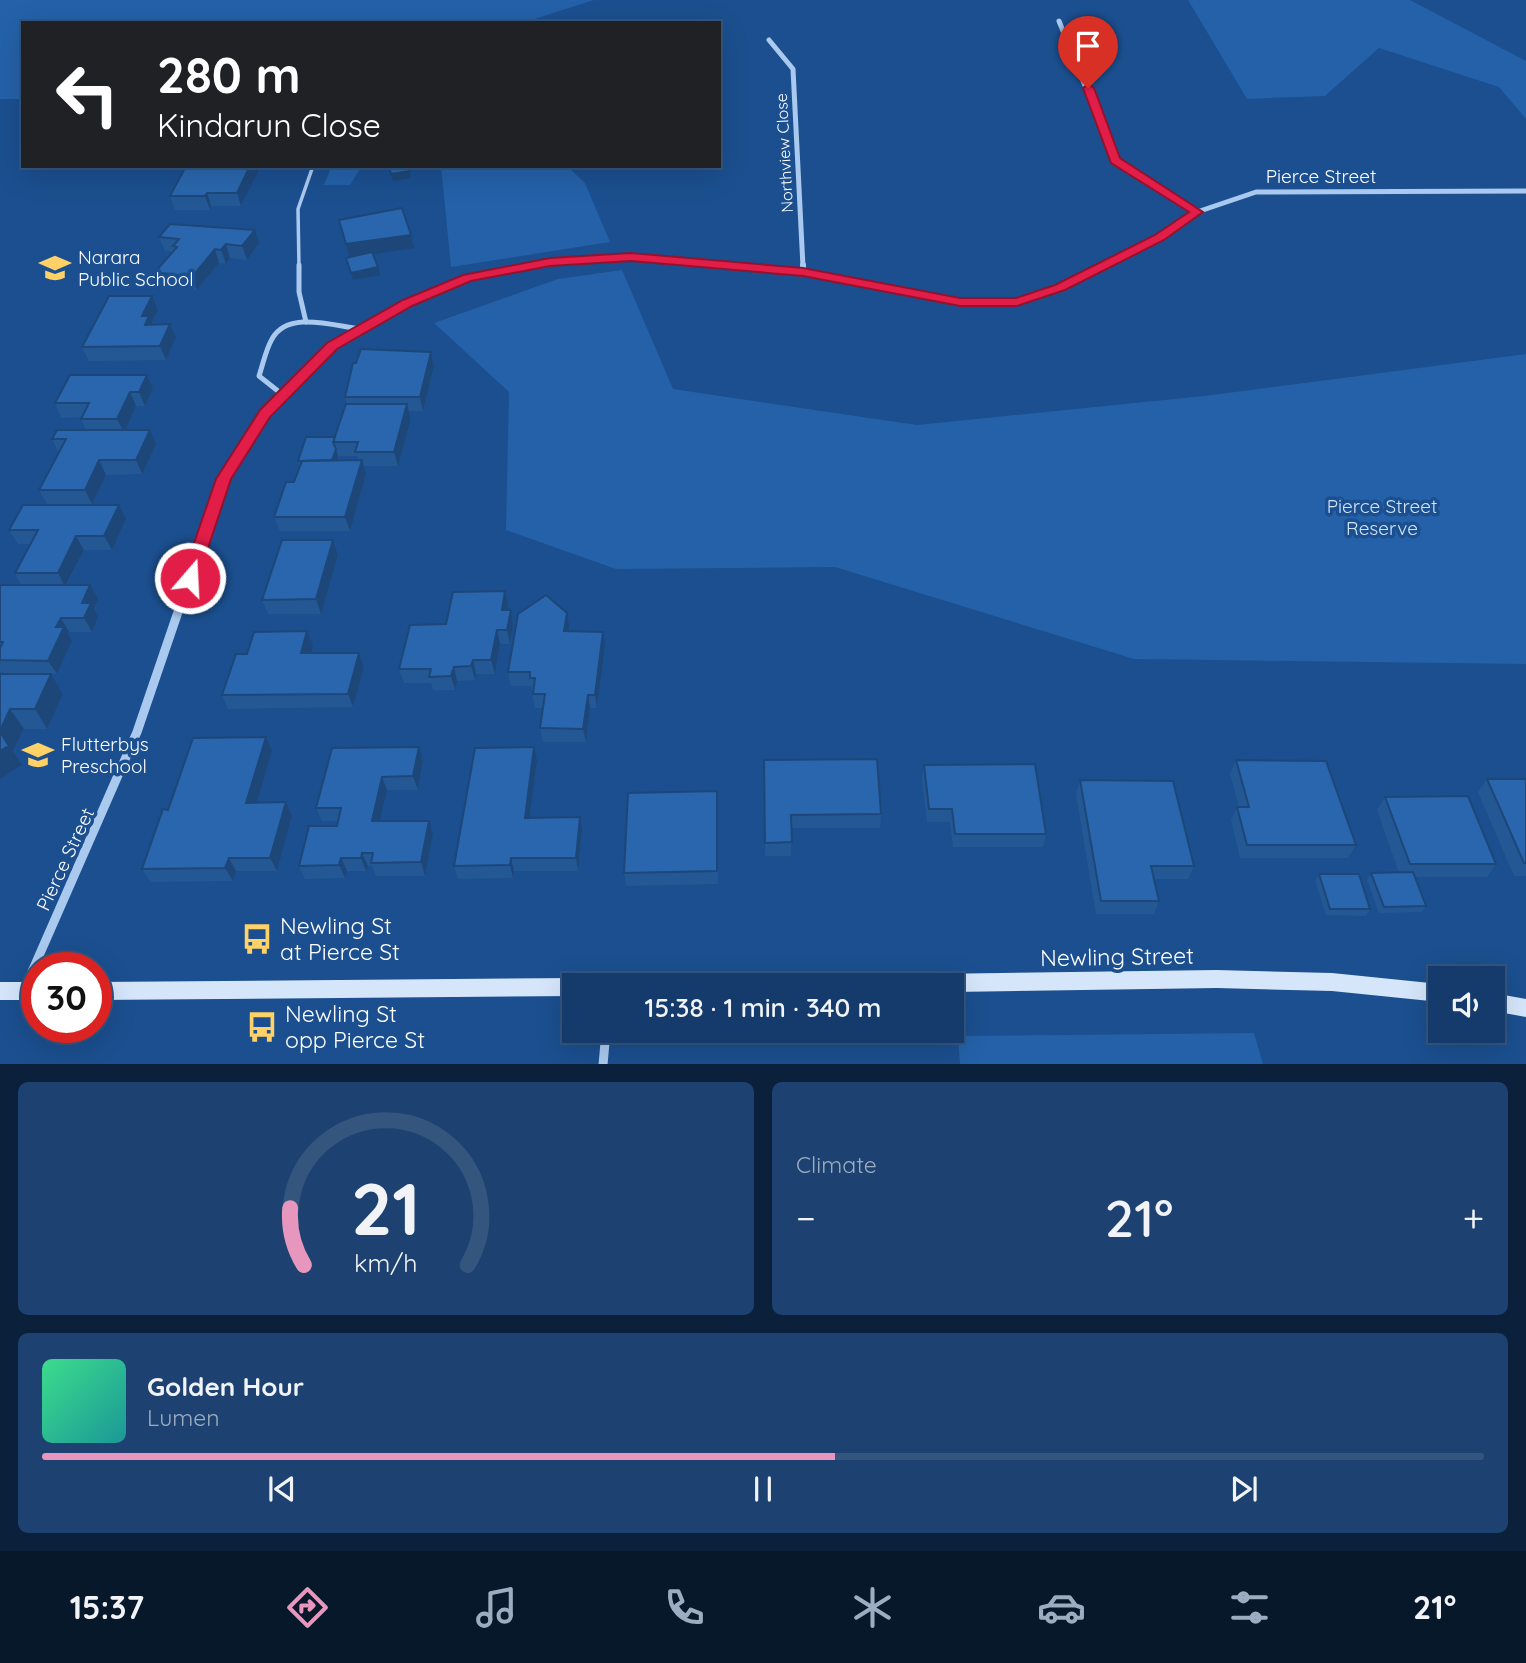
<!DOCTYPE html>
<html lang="en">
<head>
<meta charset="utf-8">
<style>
  :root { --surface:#143b6b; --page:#1d4271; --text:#f1f3f6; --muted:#9dadc1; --line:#33557e; --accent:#e797bd }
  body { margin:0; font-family:Quicksand,sans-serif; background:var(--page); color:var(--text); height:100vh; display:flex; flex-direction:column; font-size:26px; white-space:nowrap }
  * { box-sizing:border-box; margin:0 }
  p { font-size:23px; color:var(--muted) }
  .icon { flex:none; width:38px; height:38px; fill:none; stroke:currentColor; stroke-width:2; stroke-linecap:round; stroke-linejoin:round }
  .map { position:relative; height:1064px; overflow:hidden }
  .side { display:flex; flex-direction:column; gap:18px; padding:18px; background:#0b203b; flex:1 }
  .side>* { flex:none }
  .guide { position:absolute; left:21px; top:21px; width:700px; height:147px; border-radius:0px; box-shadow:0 7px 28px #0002,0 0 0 2px var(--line); background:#202124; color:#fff; overflow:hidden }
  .buttons { position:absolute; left:1428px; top:966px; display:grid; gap:14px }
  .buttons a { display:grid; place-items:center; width:77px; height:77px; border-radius:0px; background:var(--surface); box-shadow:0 7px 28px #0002,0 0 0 2px var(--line); font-size:35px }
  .speed { position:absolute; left:21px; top:952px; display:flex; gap:14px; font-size:35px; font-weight:700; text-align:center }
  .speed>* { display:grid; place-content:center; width:91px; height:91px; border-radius:50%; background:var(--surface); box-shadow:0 7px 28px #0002,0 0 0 2px var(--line); line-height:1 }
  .speed .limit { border:10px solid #d22; background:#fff; color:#111 }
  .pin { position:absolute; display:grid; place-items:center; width:60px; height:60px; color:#fff; margin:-72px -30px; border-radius:50% 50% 50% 0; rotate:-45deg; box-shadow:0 0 7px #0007 }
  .pin .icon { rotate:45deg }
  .me { position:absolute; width:77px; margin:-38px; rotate:19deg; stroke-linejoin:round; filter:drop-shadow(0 0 5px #0008) }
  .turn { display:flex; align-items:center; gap:24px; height:147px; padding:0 21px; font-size:32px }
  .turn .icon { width:91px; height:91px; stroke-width:2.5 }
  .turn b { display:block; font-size:49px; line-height:60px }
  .big { font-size:52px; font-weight:600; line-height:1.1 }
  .side .card { flex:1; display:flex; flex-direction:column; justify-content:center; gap:10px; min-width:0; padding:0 24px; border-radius:10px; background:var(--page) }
  .side .dial { align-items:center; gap:0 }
  .dial svg { height:182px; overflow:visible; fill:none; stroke:var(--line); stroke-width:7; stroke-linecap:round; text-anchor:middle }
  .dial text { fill:var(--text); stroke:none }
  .song { display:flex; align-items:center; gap:21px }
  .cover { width:84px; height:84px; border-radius:10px; background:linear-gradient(135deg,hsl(150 70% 55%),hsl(180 70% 35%)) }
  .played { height:7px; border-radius:4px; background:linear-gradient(90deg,var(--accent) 55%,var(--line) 55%) }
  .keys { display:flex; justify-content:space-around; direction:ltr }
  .heat { display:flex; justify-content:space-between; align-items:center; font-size:38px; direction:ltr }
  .side .tiles { flex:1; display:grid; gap:18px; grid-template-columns:1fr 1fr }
  .card:last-child { grid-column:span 2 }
  .trip { position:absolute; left:562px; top:973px; width:402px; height:70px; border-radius:0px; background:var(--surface); box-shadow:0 7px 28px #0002,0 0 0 2px var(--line); font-weight:600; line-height:70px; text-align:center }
  .menu { display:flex; height:112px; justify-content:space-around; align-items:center; background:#08182b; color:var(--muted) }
  .menu .icon { width:49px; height:49px }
  .menu .active { color:var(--accent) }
  .menu b { font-size:32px; color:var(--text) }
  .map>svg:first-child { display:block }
</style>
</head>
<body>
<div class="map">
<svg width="1526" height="1065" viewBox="0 0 1526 1065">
  <rect width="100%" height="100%" fill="#1b4f8f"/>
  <g fill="#2461a8">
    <path d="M0 0H594L522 23H23V99H0Z"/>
    <path d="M1188 0H1410L1526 61V119L1499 87 1379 48 1325 96 1247 99Z"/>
    <path d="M332 166H362L350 185H324Z"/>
    <path d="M441 166H567L585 183 610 242 451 267Z"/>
    <path d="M622 270 673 389 917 425 1204 396 1526 354V664L1134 659 835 567 616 569 506 530 509 392 434 323 558 279Z"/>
    <path d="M1254 1033 1263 1064H960L958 1036Z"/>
  </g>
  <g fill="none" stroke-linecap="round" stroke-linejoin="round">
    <path stroke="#a9c9ee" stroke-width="3.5" d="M299 267 298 209 313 166"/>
    <g stroke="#a9c9ee" stroke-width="5">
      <path d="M299 265V292L306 322"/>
      <path d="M283 395 259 376C263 364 266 349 272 339 288 310 334 326 361 329"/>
    </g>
    <g stroke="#a9c9ee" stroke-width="5">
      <path d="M1059 21 1115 160 1197 212"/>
      <path d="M769 40 793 69 803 267"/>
      <path d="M525 267C598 253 670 260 743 267"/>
      <path d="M1103 267 1160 238 1197 212 1256 192 1526 191"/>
    </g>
    <g stroke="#a9c9ee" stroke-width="6">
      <path d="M723 265 803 272 960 302H1017L1060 288 1106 265"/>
      <path d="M803 265V272"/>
      <path d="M178 613 224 479 265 413 332 346 407 303 467 278 534 265"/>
    </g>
    <g stroke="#a9c9ee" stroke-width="9">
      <path d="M24 990 137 732 178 612"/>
      <path d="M603 1065 606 1031"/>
    </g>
    <g fill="#d6e6fa" fill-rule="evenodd">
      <path d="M1217 970 1332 973 1440 984V1002L1332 991 1217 988 952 992V985H786L788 979 795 976Z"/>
      <path d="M574 978 581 981 583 985H574V996L96 1000V982Z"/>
      <rect x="0" y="982" width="37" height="18"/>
      <path d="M1493 993 1526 999V1017L1493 1011Z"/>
    </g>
  </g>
  <g fill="#245895" fill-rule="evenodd">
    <path d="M259 170 241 206H211L210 210H175L170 196Z"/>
    <path d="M159 237 259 243 247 260 230 258 226 264 219 263 197 290 161 286 155 272 173 252 165 251Z"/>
    <path d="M152 296 158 310 152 322 153 325 176 338 166 360 89 361 82 347Z"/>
    <path d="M431 352 434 366 423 411H409L411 419 398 466H364L366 474 350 531H280L274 517 294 482 300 466 298 461 335 437 347 404 345 397ZM338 456H357L358 460H336Z"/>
    <path d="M147 375 153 389 145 406H136L125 430H150L156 444 142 474 106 475 92 504H47L39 490 59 453 52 439 86 430 81 419 82 417 61 418 55 403Z"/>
    <path d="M126 519 112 550H84L67 585 98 599 94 608 98 617 92 632H69L68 634 72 641 57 674H51L63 694 47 729H24L13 751 22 765 0 779V674H2L0 670V585H21L15 573 30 544H18L9 530Z"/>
    <path d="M333 540 338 555 321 614H268L262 600Z"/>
    <path d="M508 605 507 610H511L513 624 510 644H500L495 674H476L475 680 457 681 455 690H433L431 683H404L399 669 446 624Z"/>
    <path d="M569 627 568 631 605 646 597 708H590L586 742H543L540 728 543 708H535L531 686H511L508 672Z"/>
    <path d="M307 631 313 645 310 653H359L364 667 353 707 228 709 222 695 247 654Z"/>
    <path d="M419 747 423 761 418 790H387L380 821 433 834 425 876H376L372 866H368L366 871H347L345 878 305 879 299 866 337 826 338 821H322L316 808Z"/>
    <path d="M272 751 257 803 286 802 292 816 277 871H236L233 881 151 882 142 869 168 810Z"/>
    <path d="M764 760 881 814 880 828H791V856H765Z"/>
    <path d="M1236 760 1356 845 1348 858H1240L1231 820 1237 807H1239L1230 774Z"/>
    <path d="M537 761 530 817 582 830 578 871H514L513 878 458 879 454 866Z"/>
    <path d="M924 765 1046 834 1043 847H953L950 822H927L922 778Z"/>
    <path d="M1487 779H1526V876H1514L1478 792Z"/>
    <path d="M1080 780 1194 866 1188 879H1154L1159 901 1154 914H1096L1076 794Z"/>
    <path d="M717 791 718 884 626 886 624 873Z"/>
    <path d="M1385 797 1496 864 1487 877H1415L1426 906 1422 912 1379 913 1367 880 1371 873H1399L1377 810Z"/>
    <path d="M1319 874 1370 909 1366 916 1326 915 1315 880Z"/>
  </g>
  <g fill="#1d4779">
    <path d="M250 166H258L259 170 241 206 237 193Z"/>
    <path d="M410 171 411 178 393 181 391 174Z"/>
    <path d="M207 193 211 206 210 210 205 196Z"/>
    <path d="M255 230 259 243 247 260 242 246Z"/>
    <path d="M411 235 414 248 350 258 346 244Z"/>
    <path d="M226 244 230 258 226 264 221 250Z"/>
    <path d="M215 249 219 263 197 290 192 277Z"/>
    <path d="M378 267 380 275 353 280 351 273Z"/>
    <path d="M152 296 158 310 152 322 155 330 151 339 142 316Z"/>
    <path d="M170 324 176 338 166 360 160 346Z"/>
    <path d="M431 352 434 366 423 411 420 397Z"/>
    <path d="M147 375 153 389 145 406 139 392Z"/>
    <path d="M130 392 136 406 124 433 117 419Z"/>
    <path d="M407 404 411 419 398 466 394 452Z"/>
    <path d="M150 430 156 444 142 474 136 460Z"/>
    <path d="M336 449 338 456 334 468 332 461Z"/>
    <path d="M99 460 106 475 92 504 85 490Z"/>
    <path d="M362 460 366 474 350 531 345 517Z"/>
    <path d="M119 505 126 519 112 550 104 536Z"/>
    <path d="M76 536 84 550 65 587 58 573Z"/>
    <path d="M333 540 338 555 321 614 316 599Z"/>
    <path d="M90 585 98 599 94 608 98 617 92 632 84 618 82 603Z"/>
    <path d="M505 591 508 605 505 624 502 610Z"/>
    <path d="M511 610 513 624 510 644 507 630Z"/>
    <path d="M567 613 569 627 566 645 564 631Z"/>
    <path d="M61 618 69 632 68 634 72 641 57 674 48 661 56 627Z"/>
    <path d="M497 630 500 644 495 674 491 660Z"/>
    <path d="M307 631 313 645 307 667 301 653Z"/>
    <path d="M603 632 605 646 597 708 595 695Z"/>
    <path d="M359 653 364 667 353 707 348 694Z"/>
    <path d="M473 660 476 674 475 680 471 666Z"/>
    <path d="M454 667 457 681 455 690 451 676Z"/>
    <path d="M51 674 63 694 47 729 35 709Z"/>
    <path d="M588 695 590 708 586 742 583 729Z"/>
    <path d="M10 709 24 729 13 751 22 765 0 779V731Z"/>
    <path d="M266 737 272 751 253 816 246 803Z"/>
    <path d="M419 747 423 761 418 790 413 776Z"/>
    <path d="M534 747 537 761 528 831 525 818Z"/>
    <path d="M382 777 387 790 377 834 372 821Z"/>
    <path d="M286 802 292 816 277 871 270 858Z"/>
    <path d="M580 817 582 830 578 871 576 858Z"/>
    <path d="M429 821 433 834 425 876 421 862Z"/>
    <path d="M362 853 368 866 366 871 361 858Z"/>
    <path d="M229 858 236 871 233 881 225 868Z"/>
    <path d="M341 858 347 871 345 878 339 865Z"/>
    <path d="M511 858 514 871 513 878 510 865Z"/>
  </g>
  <g fill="#2a66ad" stroke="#1d4779" stroke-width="2">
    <path d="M186 166H250L237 193H207L205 196H170Z"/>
    <path d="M389 166H408L410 171 391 174Z"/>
    <path d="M402 208 411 235 346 244 339 220Z"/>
    <path d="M170 224 255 230 242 246 226 244 221 250 215 249 192 277 155 272 177 247 173 246 179 239 159 237Z"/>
    <path d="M372 252 378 267 351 273 346 258Z"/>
    <path d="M109 296H152L142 316H149L145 325 170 324 160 346 82 347Z"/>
    <path d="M361 349 431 352 420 397H345L353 363H356Z"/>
    <path d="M70 375H147L139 392H130L117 419H81L89 403H55Z"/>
    <path d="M346 404H407L394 452H355L358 442H333Z"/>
    <path d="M57 430H150L136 460H99L85 490H39L66 439H52Z"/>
    <path d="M306 437H335L333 442 336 449 332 460 298 461Z"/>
    <path d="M362 460 345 517H274L286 482H294L302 461Z"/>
    <path d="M23 505H119L104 536H76L58 573H15L38 530H9Z"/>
    <path d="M282 540H333L316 599 262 600Z"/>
    <path d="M0 585H90L82 603H91L84 618H61L56 627H64L48 661 0 660V648L3 642H0Z"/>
    <path d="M505 591 502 610H511L507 630H497L491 660H473L471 666 454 667 451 676 429 677 431 669H399L410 625 446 624 453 592Z"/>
    <path d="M546 595 567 613 564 631 603 632 595 695H588L583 729 540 728 545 694H533L535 678H530V672H508L518 614Z"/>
    <path d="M307 631 301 653H359L348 694 222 695 236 654H247L254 632Z"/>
    <path d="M0 674H51L35 709H10L0 731Z"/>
    <path d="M0 732 9 746 0 751Z"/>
    <path d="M266 737 246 803 286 802 270 858H229L225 868 142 869 163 809 168 810 193 738Z"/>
    <path d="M419 747 413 776 382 777 372 821H429L421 862 371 863 373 853H362L361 858H341L339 865 299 866 309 826H337L341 808H316L332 748Z"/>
    <path d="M534 747 525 818 580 817 576 858H511L510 865 454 866 475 748Z"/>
    <path d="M877 759 881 814 791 815 792 842 765 843 764 760Z"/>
    <path d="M1236 760 1326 761 1356 845H1247L1237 807H1249Z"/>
    <path d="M1035 764 1046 834H955L952 809H929L924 765Z"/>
    <path d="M1487 779H1526V863H1524Z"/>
    <path d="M1080 780 1173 781 1194 866H1151L1159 901H1101Z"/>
    <path d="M717 791V871L624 873 628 793Z"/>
    <path d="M1468 796 1496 864H1410L1385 797Z"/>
    <path d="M1413 872 1426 906 1384 907 1371 873Z"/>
    <path d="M1319 874H1359L1370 909H1330Z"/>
  </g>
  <path fill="#e11d48" stroke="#92132f" stroke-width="2" d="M1088 84 1094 88 1120 158 1203 212 1164 240 1065 290 1017 306H960L803 276 631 261 550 266 471 281 412 306 337 349 270 417 231 479 198 578 190 584 182 578 216 479 260 410 327 343 403 300 463 275 550 258 631 253 803 268 960 298H1016L1055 285 1155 235 1189 212 1111 163 1083 88Z"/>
  <defs>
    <symbol id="school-bare" viewBox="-9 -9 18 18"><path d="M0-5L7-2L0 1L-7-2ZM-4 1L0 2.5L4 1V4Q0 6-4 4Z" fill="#ffd166" stroke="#1b4f8f" stroke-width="2.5" paint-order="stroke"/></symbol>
    <symbol id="bus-bare" viewBox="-9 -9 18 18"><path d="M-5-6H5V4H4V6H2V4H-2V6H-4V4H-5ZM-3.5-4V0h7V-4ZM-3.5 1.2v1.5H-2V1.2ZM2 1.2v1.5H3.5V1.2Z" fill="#ffd166" stroke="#1b4f8f" stroke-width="2.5" paint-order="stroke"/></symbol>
  </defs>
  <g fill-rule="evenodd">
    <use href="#school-bare" x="33" y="246" width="44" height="44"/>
    <use href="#school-bare" x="16" y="733" width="44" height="44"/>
    <use href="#bus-bare" x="235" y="917" width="44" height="44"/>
    <use href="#bus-bare" x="240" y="1005" width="44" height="44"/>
  </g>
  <g text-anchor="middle" stroke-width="7" stroke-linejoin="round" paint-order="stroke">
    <g font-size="16" fill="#fff" stroke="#1b4f8f">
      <text transform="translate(784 153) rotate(-93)" y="6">Northview Close</text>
    </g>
    <g font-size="19" fill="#fff" stroke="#1b4f8f">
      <text x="1321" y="183">Pierce Street</text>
      <text transform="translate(65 859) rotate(-65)" y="7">Pierce Street</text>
    </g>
    <g font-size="19" fill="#fff" stroke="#1b4f8f" text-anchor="start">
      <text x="78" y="264">Narara<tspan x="78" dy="22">Public School</tspan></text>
      <text x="61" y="751">Flutterbys<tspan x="61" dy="22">Preschool</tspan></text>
    </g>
    <g font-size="19" fill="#cfe3fa" stroke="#1b4f8f">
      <text x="1382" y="513">Pierce Street<tspan x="1382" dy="22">Reserve</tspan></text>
    </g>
    <g font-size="23" fill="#fff" stroke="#1b4f8f" text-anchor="start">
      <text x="280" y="934">Newling St<tspan x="280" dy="26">at Pierce St</tspan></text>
      <text x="285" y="1022">Newling St<tspan x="285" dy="26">opp Pierce St</tspan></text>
    </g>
    <g font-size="23" fill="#fff" stroke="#1b4f8f">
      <text transform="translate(1117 957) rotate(-1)" y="8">Newling Street</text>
    </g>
  </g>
</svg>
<div class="buttons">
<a><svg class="icon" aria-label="sound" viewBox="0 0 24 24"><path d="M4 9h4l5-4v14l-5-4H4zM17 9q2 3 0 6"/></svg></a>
</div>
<div class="speed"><div class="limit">30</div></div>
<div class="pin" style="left:1088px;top:88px;background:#d93025"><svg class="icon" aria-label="arrive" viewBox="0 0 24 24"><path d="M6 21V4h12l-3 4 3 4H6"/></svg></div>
<svg class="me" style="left:190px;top:578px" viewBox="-20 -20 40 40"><circle r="17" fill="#e11d48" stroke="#fff" stroke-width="3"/><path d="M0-11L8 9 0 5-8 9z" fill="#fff"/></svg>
<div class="trip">15:38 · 1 min · 340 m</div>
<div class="guide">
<div class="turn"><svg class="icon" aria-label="left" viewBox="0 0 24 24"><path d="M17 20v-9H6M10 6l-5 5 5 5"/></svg><div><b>280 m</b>Kindarun Close</div></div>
</div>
</div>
<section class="side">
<div class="tiles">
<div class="card dial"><svg viewBox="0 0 100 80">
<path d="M14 69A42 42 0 1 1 86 69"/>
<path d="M14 69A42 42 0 0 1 8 44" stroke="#e797bd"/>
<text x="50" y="56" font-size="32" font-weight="700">21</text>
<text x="50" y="72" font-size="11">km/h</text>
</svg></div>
<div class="card"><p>Climate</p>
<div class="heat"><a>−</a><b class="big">21°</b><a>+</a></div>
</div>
<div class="card">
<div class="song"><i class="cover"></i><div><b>Golden Hour</b><p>Lumen</p></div></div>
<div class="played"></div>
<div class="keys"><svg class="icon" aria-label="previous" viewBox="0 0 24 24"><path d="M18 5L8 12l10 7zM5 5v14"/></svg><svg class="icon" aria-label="pause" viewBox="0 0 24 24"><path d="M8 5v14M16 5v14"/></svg><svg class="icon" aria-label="next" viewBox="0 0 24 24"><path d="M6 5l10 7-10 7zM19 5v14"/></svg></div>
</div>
</div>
</section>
<nav class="menu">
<b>15:37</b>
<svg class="icon active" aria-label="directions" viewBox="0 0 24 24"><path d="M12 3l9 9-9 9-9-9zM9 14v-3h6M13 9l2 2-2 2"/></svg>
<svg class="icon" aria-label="music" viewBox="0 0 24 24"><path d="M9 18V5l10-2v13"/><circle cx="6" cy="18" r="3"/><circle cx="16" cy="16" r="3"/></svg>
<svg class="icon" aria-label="phone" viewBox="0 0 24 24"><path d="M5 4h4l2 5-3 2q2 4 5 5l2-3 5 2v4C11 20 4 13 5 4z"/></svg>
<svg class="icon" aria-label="climate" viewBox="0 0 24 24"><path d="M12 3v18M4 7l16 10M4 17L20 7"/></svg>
<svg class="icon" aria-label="car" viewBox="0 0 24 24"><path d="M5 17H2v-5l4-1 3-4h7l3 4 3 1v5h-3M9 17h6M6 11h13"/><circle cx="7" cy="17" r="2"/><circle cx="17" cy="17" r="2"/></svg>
<svg class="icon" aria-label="filters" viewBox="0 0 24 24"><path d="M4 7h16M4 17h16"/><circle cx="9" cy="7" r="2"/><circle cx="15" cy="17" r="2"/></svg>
<b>21°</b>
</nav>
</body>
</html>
